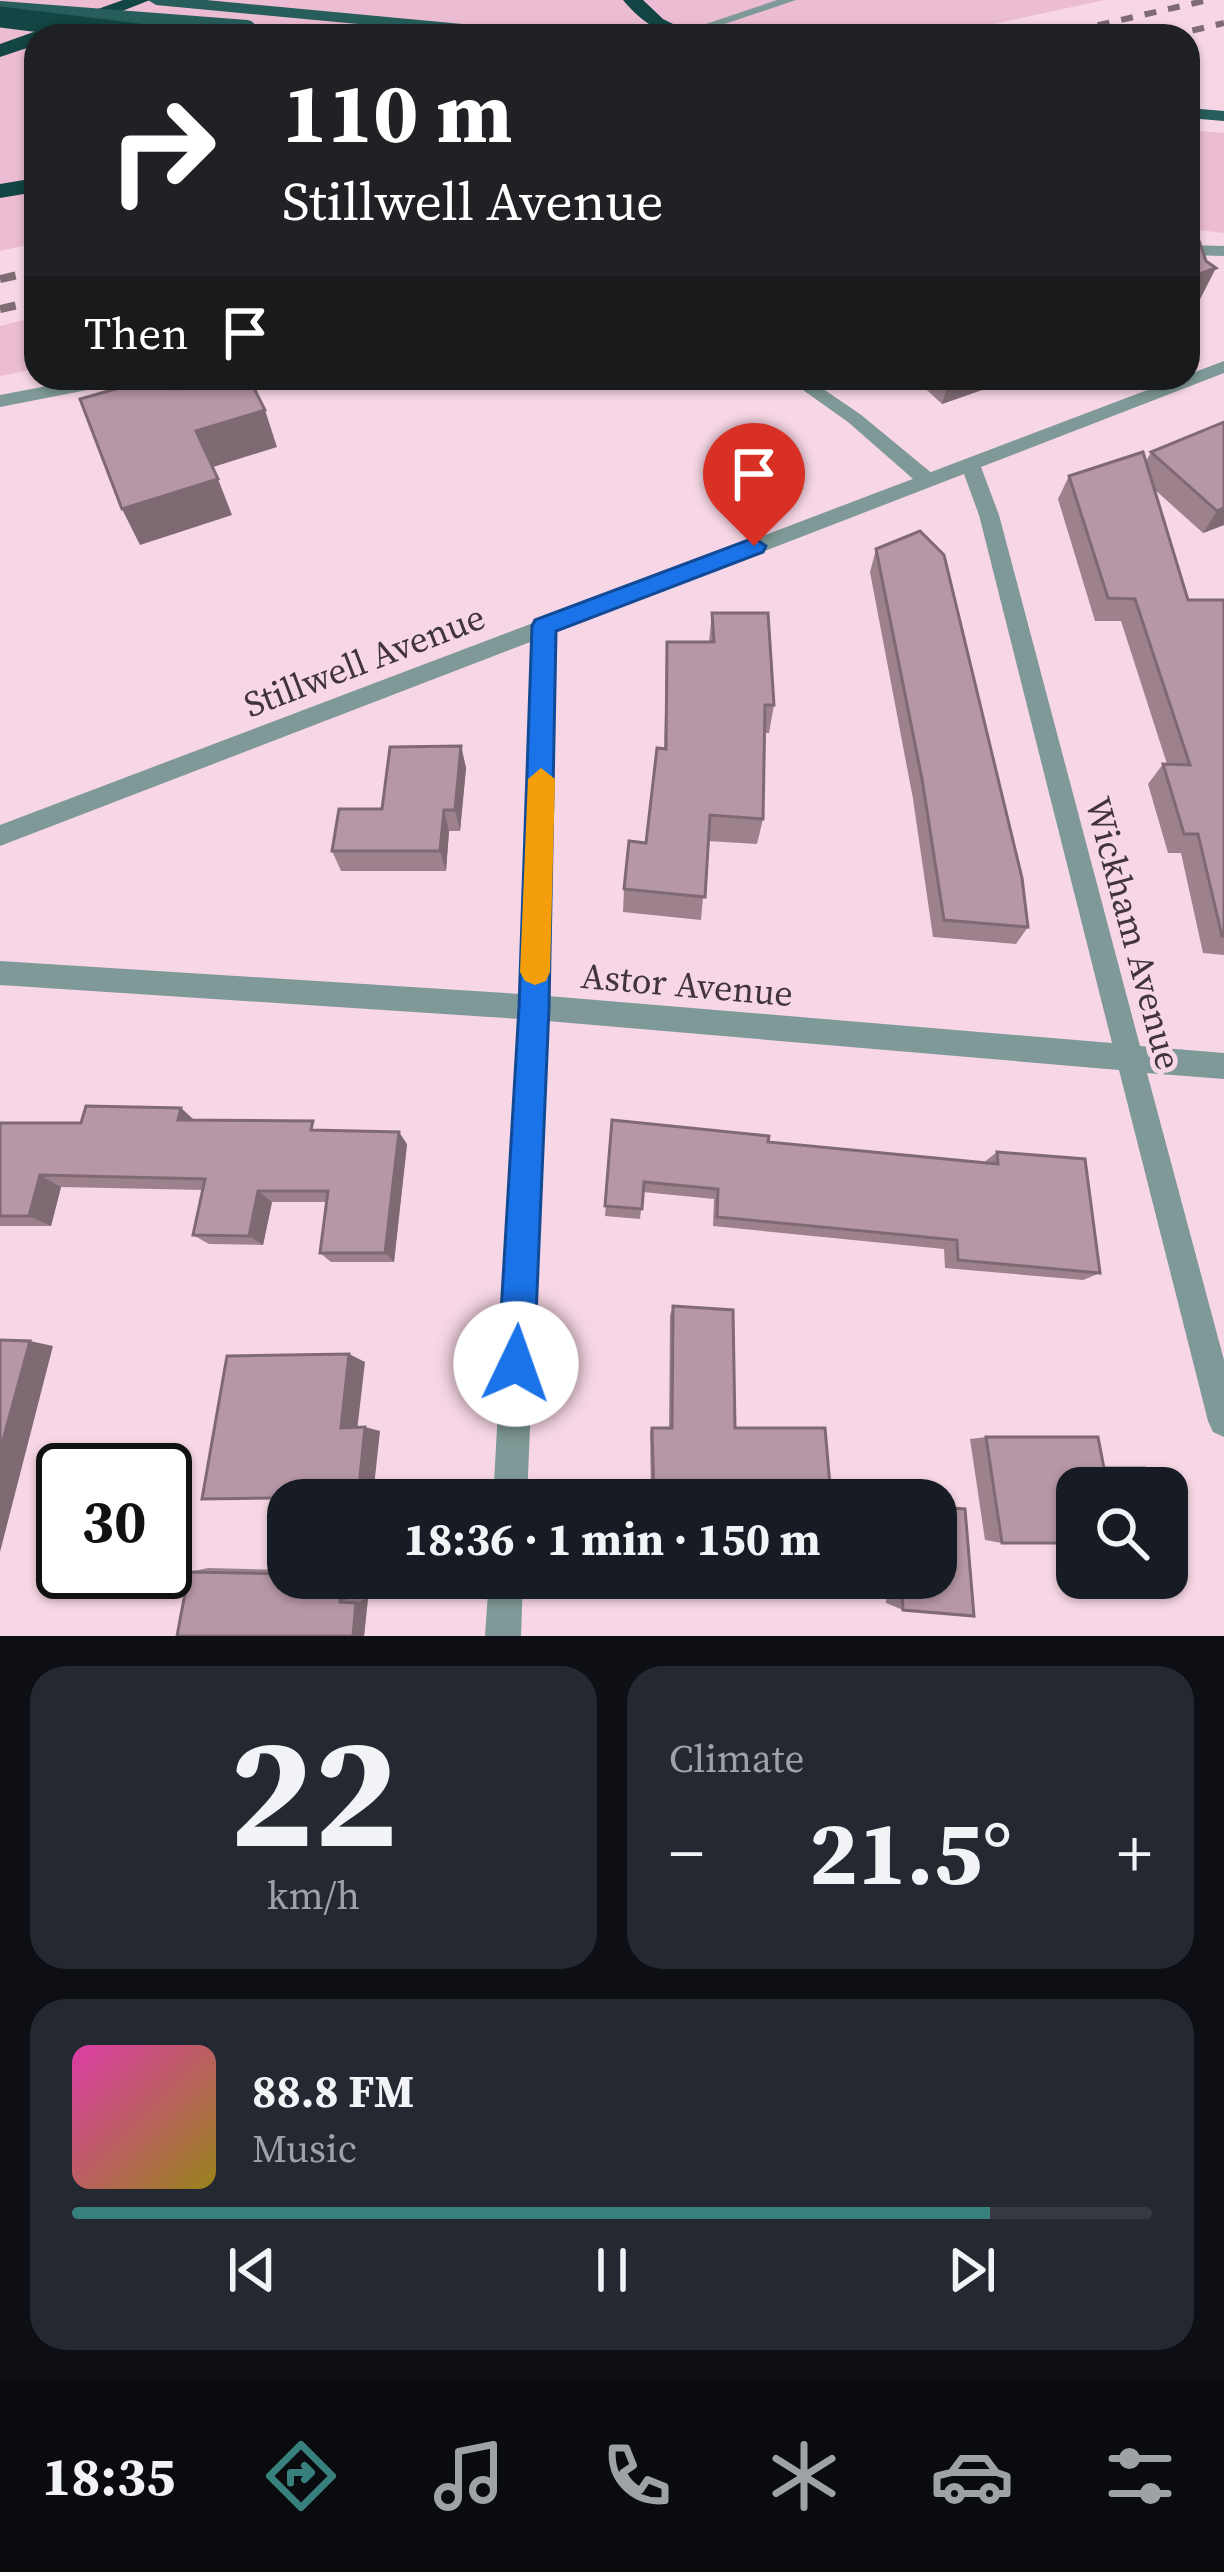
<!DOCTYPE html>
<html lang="en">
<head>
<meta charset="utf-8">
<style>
  :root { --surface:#171b24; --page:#242831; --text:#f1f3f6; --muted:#9ea1a6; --line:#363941; --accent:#38807d }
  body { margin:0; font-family:"Source Serif 4",serif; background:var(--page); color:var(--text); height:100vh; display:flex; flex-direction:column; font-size:45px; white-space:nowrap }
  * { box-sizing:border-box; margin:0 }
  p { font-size:39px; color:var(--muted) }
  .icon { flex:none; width:66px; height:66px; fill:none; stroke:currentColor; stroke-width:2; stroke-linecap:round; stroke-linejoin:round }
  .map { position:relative; height:1636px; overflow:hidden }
  .drawer { display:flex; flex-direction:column; gap:30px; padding:30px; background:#0d0f14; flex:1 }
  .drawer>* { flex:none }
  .hud { position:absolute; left:24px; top:24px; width:1176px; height:366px; border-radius:36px; box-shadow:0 3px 9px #0004; background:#202124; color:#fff; overflow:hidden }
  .tools { position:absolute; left:1056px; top:1467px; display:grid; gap:24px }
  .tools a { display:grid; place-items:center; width:132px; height:132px; border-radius:24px; background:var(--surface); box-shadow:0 3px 9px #0004; font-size:60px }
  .speed { position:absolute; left:36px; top:1443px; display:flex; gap:24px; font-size:60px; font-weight:700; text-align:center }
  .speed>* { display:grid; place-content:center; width:156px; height:156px; border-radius:50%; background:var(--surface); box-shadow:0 3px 9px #0004; line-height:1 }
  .speed .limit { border:6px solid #111; border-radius:18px; background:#fff; color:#111 }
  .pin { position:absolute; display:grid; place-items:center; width:102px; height:102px; color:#fff; margin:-123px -51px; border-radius:50% 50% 50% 0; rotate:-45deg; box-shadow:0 0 12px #0007 }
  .pin .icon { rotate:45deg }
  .me { position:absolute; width:132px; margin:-66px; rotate:3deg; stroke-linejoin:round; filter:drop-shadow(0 0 9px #0008) }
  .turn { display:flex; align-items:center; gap:42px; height:252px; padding:0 60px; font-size:54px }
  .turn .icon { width:156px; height:156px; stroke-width:2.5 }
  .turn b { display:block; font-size:84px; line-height:102px }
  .then { display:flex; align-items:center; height:114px; padding:0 60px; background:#0003; gap:24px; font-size:45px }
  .big { font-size:90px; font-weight:700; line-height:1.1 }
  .drawer .tile { flex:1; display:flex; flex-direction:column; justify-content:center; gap:18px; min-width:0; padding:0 42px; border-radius:36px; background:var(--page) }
  .drawer .dial { align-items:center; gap:0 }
  .dial b { font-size:156px; line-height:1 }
  .song { display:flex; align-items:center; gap:36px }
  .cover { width:144px; height:144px; border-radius:18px; background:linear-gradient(135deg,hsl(320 70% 55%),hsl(50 70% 35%)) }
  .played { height:12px; border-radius:6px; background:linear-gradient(90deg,var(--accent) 85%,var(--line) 85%) }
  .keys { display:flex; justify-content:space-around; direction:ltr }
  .heat { display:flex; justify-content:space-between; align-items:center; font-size:66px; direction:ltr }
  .drawer .tiles { flex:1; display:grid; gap:30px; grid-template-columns:1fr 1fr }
  .tile:last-child { grid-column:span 2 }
  .trip { position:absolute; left:267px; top:1479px; width:690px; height:120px; border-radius:36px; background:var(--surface); box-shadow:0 3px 9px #0004; font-weight:700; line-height:120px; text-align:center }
  .tab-bar { display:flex; height:192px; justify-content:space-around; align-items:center; background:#090b0e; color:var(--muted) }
  .tab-bar .icon { width:84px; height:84px }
  .tab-bar .on { color:var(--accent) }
  .tab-bar b { font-size:54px; color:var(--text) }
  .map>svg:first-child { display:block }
</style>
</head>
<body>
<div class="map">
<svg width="1224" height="1636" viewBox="0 0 1224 1636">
  <rect width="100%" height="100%" fill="#f7d7e5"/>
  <g fill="#ecbcd2">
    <path d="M0 0H1105L937 36H36V243L0 251Z"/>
    <path d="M1188 130 1224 133V233L1188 229Z"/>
    <path d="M36 317V369L0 376V326Z"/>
  </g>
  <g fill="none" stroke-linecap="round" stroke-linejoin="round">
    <g fill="#7e9997" fill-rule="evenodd">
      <path d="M777 0H796L689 36 676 34Z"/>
      <path d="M1188 245 1224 246V256L1188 255Z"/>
      <path d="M89 378H127L118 384 0 407V395Z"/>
      <path d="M786 378H807L860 414 934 475V485H920L848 422Z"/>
    </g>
    <g fill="#7e9997" fill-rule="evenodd">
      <path d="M1224 361V373L981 467 999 515 1140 1046 1224 1053V1079L1147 1073 1224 1360V1437L1213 1432 1208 1421 1119 1070 547 1021 527 1500H493L520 1019 0 985V961L521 994 533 641 0 846V825ZM964 474 979 515 1112 1043 548 996 555 632Z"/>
      <path d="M489 1578H523L521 1636H485Z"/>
    </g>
    <g fill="#275d5a" fill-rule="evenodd">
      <path d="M148 0H206L537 31 545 36H486L156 5Z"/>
      <path d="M247 24 320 31 328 36 241 32 239 29Z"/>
      <path d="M1188 108 1224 111V121L1188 118Z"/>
    </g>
    <g fill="#124543" fill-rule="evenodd">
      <path d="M123 0H150L59 36H36V45L0 57V44Z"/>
      <path d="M623 0H643L663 19 697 36C663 36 645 26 623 0Z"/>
      <path d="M36 178V192L0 198V184Z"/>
    </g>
    <g stroke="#7e6b73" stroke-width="6" stroke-dasharray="12 12" stroke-linecap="butt">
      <path d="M1051 36 1208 0"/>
      <path d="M1169 36 1224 23"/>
    </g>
    <g stroke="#7e6b73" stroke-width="8" stroke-dasharray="16 16" stroke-linecap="butt">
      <path d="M0 279 36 271"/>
      <path d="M0 309 36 301"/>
    </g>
    <path stroke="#275d5a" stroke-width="18" d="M0 10 247 29"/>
    <path stroke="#124543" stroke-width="21" d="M0 17 153 36"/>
  </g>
  <g fill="#9d828e">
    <path d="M914 378H1016L942 404Z"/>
    <path d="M1224 422V525L1203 533 1154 489 1188 600 1224 602V955L1203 953 1181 853H1168L1148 784 1163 764H1167L1121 621H1095L1058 499 1069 476 1146 461 1151 452Z"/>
    <path d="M876 549 1028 927 1016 944 933 937 913 799 870 572Z"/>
    <path d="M712 613 774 705 769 733H764L763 819 757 844 708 841 701 920 623 912 624 889 646 843 664 749 667 642H709Z"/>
    <path d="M461 746 466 768 460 831H449L446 871H341L332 851Z"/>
    <path d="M181 1108 194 1120 321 1131 407 1144 394 1262H331L320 1253 327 1202H272L263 1245 209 1244 193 1235 203 1190 61 1187 51 1226H0V1123H81Z"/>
    <path d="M612 1120 768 1142 983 1163 997 1152 1100 1273 1083 1280 945 1268 944 1249 713 1226 714 1199 643 1192 640 1219 605 1216Z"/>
    <path d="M673 1306 735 1428 831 1497 862 1500H651L650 1431 652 1428H669L670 1315Z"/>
    <path d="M986 1437 1002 1543 985 1540 970 1439Z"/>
    <path d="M208 1568 288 1570V1578H355L352 1597 368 1598 364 1636 189 1572Z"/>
    <path d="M671 1578H936L903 1610 886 1603V1591L675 1589 671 1583Z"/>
  </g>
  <g fill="#7f6a74">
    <path d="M1216 268 1192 315 1188 317V278Z"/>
    <path d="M950 378H1016L942 404Z"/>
    <path d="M265 410 277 447 210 468 196 431Z"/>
    <path d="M218 479 232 515 140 545 122 509Z"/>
    <path d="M1224 508V525L1203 533 1217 511Z"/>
    <path d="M461 746 466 768 460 831 455 810Z"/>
    <path d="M444 810 449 831 446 871 440 851Z"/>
    <path d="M181 1108 196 1122 178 1120Z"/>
    <path d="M399 1132 407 1144 394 1262 385 1253Z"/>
    <path d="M40 1175 61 1187 51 1226 29 1216Z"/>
    <path d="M258 1191 272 1202 263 1245 249 1236Z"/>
    <path d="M30 1341 53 1346 0 1552V1451Z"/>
    <path d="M349 1354 365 1362 357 1431 341 1428Z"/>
    <path d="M365 1427 380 1431 373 1496 358 1497Z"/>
    <path d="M343 1578H355L352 1597 340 1602Z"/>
    <path d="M368 1598 364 1636H353L356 1603Z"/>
  </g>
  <g fill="#b697a5" stroke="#7f6a74" stroke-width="3">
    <path d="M1196 232 1206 261 1216 268 1188 278V235Z"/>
    <path d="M154 378H171L176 389 215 378H249L265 410 196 431 218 479 122 509 80 399Z"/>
    <path d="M1224 422V508L1217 511 1151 452Z"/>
    <path d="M1143 452 1188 600H1223L1224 602V936H1222L1198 834H1184L1163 764 1190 765 1135 599 1108 598 1069 476Z"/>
    <path d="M920 531 944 555 1022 878 1028 927 944 920 922 779 876 549Z"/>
    <path d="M712 613H768L774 705H765L763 819 710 815 705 897 624 889 629 841 646 843 657 748 666 749 667 642H714Z"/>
    <path d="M461 746 455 810H444L440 851H332L339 809H382L390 747Z"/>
    <path d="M86 1106 181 1108 178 1120 313 1121 311 1130 399 1132 385 1253H320L328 1191H258L249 1236 193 1235 205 1179 40 1175 29 1216H0V1123H81Z"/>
    <path d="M612 1120 769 1136 768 1142 998 1164 997 1152 1085 1159 1100 1273 958 1260 957 1240 717 1217 718 1189 644 1182 642 1209 605 1206Z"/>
    <path d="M673 1306 733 1310 735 1428H825L831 1497 862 1500H654L652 1428H672Z"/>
    <path d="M0 1340 30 1341 0 1451Z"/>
    <path d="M349 1354 341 1428 365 1427 358 1497 202 1499 227 1356Z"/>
    <path d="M986 1437H1098L1104 1468H1144L1148 1488H1077V1543H1002Z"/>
    <path d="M936 1507 965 1509 974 1616 903 1610 902 1591 675 1589 674 1578H936Z"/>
    <path d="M189 1572 288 1574V1578H343L340 1602 356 1603 353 1636H177Z"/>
  </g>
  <path fill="#1a73e8" stroke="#114b97" stroke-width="3" d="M754 538 766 546 763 552 556 631 549 1007 534 1364 529 1377 516 1382 504 1377 498 1364 519 1007 532 626 535 620Z"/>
  <path fill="#f59e0b" d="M541 768 555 779 550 972 546 981 535 985 525 981 520 972 528 779Z"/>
  <g text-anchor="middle" stroke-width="10" stroke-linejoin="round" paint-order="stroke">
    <g font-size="36" fill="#41343a" stroke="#f7d7e5">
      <text transform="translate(364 660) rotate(-21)" y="13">Stillwell Avenue</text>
      <text transform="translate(1134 933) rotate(75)" y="13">Wickham Avenue</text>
      <text transform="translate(687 984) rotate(5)" y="13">Astor Avenue</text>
    </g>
  </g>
</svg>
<div class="tools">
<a><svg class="icon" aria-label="search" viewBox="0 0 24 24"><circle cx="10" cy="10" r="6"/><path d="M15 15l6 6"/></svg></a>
</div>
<div class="speed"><div class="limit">30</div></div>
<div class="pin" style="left:754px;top:546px;background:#d93025"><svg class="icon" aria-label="arrive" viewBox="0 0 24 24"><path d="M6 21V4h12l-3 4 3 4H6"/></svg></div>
<svg class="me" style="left:516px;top:1364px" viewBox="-20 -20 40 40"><circle r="19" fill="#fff"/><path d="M0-13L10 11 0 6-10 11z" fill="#1a73e8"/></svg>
<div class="trip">18:36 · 1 min · 150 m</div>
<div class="hud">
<div class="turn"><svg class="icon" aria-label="right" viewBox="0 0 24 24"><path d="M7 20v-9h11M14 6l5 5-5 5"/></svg><div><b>110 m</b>Stillwell Avenue</div></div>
<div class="then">Then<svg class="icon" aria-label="arrive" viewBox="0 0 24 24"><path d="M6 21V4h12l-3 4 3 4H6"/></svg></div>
</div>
</div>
<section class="drawer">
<div class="tiles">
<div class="tile dial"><b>22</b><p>km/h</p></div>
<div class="tile"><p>Climate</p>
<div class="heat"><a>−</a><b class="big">21.5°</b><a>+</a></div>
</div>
<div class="tile">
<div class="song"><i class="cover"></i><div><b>88.8 FM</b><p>Music</p></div></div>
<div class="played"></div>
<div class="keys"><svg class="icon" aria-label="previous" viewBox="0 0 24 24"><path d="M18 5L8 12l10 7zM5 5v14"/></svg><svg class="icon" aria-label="pause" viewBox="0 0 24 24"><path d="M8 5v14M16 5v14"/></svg><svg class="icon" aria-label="next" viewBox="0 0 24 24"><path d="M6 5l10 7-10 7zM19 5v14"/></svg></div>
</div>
</div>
</section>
<nav class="tab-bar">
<b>18:35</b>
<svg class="icon on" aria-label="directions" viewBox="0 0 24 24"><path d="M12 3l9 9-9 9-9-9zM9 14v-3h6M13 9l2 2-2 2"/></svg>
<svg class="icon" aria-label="music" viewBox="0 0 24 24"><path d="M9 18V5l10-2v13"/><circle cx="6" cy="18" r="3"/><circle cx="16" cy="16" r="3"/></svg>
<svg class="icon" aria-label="phone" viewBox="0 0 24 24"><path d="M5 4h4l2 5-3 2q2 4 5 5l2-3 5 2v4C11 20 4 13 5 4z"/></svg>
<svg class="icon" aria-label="climate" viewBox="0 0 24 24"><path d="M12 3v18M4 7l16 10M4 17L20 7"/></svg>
<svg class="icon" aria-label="car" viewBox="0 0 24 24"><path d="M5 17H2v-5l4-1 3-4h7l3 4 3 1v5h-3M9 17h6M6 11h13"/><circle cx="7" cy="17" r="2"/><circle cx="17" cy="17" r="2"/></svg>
<svg class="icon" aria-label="filters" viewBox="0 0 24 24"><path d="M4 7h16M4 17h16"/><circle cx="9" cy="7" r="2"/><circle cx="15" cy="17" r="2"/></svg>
</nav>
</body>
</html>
